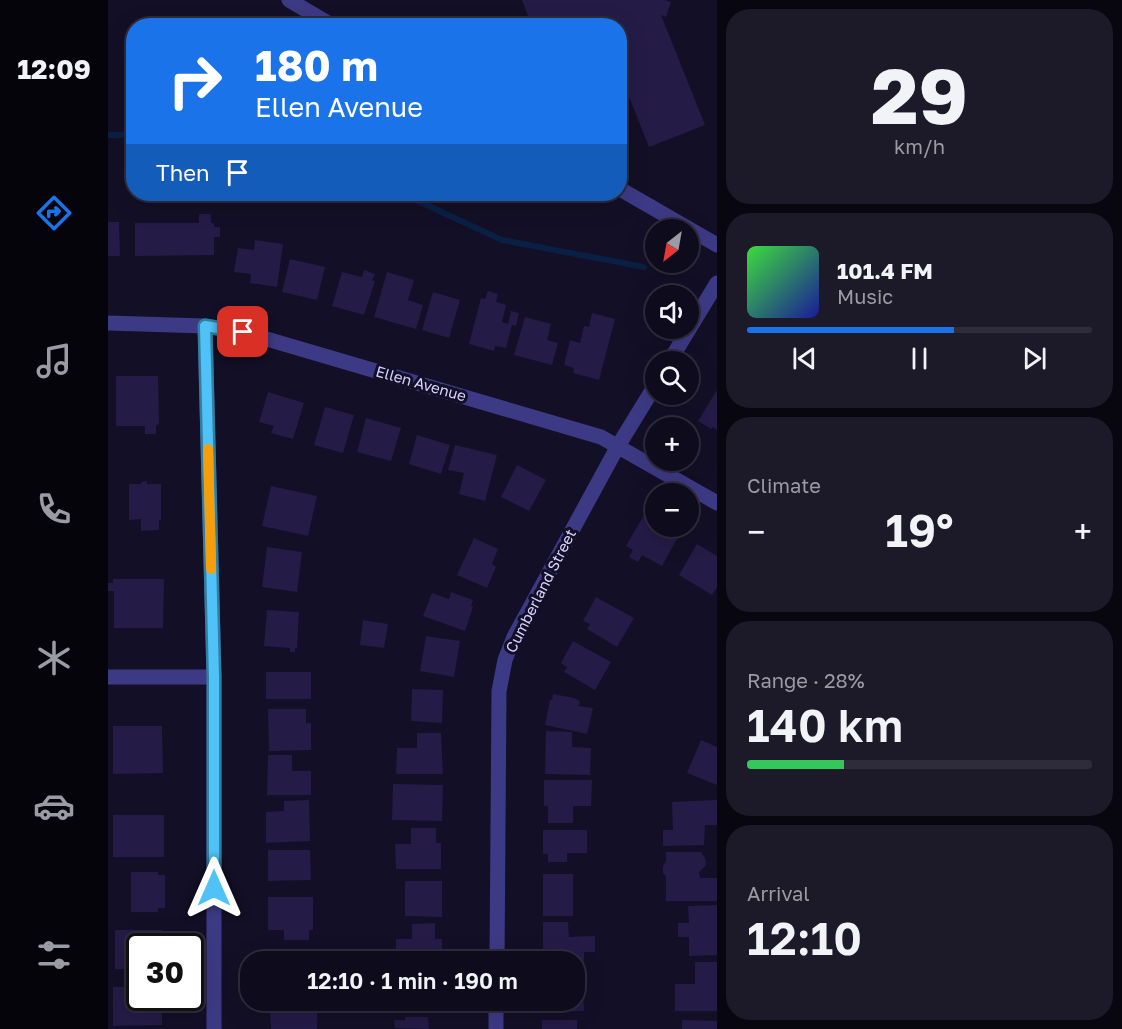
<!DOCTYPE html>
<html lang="en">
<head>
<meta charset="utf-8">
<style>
  :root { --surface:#0e0b1c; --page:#1c1929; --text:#f1f3f6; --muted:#9b9ba3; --line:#2e2b3b; --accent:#1a73e8 }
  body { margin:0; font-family:"Golos Text",sans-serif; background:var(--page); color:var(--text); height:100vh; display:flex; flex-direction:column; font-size:22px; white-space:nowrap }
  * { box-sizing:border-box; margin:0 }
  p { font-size:20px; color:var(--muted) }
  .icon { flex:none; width:33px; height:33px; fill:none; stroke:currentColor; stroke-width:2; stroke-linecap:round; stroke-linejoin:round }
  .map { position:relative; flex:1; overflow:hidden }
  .drawer { display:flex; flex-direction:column; gap:9px; padding:9px; background:#08060f; width:405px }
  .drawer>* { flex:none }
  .guide { position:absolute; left:18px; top:18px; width:501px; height:183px; border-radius:24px; box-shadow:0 6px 24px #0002,0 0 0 2px var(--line); background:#1a73e8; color:#fff; overflow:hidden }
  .needle { width:39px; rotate:211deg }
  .fabs { position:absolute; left:537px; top:219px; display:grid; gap:12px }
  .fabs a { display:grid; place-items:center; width:54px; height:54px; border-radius:50%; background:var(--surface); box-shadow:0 6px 24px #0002,0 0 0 2px var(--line); font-size:30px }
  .speed { position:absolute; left:18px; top:933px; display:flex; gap:12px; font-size:30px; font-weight:700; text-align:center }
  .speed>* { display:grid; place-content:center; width:78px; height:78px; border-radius:50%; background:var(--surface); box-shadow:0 6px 24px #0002,0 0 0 2px var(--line); line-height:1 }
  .speed .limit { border:3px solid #111; border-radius:9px; background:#fff; color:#111 }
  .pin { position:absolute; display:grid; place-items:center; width:51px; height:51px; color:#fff; margin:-26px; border-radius:12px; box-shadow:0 3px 9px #0006 }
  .me { position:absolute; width:66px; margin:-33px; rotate:0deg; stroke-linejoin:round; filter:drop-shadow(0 0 4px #0008) }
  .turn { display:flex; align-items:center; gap:21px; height:126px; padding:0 30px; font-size:27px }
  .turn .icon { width:78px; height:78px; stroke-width:2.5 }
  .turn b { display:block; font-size:42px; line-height:51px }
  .then { display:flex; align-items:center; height:57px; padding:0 30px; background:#0003; gap:12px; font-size:22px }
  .big { font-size:45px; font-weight:600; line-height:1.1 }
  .drawer .card { flex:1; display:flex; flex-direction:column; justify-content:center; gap:9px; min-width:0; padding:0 21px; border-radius:24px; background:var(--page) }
  .drawer .dial { align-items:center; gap:0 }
  .dial b { font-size:78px; line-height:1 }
  .song { display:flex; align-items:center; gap:18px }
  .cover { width:72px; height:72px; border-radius:9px; background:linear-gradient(135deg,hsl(120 70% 55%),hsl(240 70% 35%)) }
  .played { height:6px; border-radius:3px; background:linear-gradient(90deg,var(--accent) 60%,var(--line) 60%) }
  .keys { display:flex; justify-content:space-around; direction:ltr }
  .heat { display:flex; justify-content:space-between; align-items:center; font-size:33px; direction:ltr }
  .charge { height:9px; border-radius:4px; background:linear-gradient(90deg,#34c759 28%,var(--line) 0) }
  .trip { position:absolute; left:132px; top:951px; width:345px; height:60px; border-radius:24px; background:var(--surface); box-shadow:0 6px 24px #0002,0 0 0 2px var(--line); font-weight:600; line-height:60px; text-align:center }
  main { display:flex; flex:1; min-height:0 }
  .menu { display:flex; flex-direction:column; width:108px; justify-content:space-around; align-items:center; background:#06040b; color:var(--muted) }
  .menu .icon { width:42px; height:42px }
  .menu .on { color:var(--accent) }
  .menu b { font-size:27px; color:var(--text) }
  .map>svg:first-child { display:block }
</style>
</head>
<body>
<main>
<nav class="menu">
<b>12:09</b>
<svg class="icon on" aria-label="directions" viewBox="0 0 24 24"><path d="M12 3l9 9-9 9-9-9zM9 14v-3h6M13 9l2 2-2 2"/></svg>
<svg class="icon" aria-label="music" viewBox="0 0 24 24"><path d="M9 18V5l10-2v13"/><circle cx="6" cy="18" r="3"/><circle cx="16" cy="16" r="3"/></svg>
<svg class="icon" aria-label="phone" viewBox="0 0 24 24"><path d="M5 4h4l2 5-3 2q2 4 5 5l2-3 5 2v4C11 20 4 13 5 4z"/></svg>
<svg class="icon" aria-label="climate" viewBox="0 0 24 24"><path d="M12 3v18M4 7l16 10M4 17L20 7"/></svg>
<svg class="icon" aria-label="car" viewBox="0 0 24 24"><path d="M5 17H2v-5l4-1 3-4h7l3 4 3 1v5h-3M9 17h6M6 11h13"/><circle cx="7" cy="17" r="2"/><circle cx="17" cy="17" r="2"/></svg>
<svg class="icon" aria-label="filters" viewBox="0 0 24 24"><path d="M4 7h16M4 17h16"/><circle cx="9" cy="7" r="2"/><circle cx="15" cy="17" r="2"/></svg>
</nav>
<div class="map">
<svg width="609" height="1029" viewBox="0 0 609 1029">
  <rect width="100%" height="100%" fill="#130f26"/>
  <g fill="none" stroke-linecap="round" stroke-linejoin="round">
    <g stroke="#0a1f44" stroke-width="6">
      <path d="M0 135H26"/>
      <path d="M295 194 394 240 536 267"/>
    </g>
  </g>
  <g fill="#241b47">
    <path d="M414 0H556L563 2 558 17 553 15 597 125 541 147 512 74V26H424Z"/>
    <path d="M91 214H103V223H106V227H112V237H106V255L27 256V223H91Z"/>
    <path d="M0 222H11L12 256H0Z"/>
    <path d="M147 240 175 244 169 287 142 283 143 274 126 272 130 248 146 250Z"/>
    <path d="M182 259 217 267 209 300 174 292Z"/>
    <path d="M256 270 267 274 264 280 267 281 256 315 224 306 234 272 254 277Z"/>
    <path d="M279 272 306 280 300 300 315 305 308 329 266 317Z"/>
    <path d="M380 291 390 294 388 302 398 305 394 322 400 324 403 311 411 313 408 326 404 325 398 348 387 346 386 351 361 344 373 298 377 299Z"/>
    <path d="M325 292 352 300 341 338 314 330Z"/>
    <path d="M484 313 507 319 491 380 465 373 466 368 456 365 462 340 472 343 476 326 481 327Z"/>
    <path d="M417 317 443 324 439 340 450 343 444 365 406 355Z"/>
    <path d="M8 376H50L51 424 48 426V434H37V426H8Z"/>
    <path d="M609 390V430L605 427 603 429 590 421Z"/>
    <path d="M160 392 196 403 185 439 163 433 166 426 151 422Z"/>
    <path d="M217 407 246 415 235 453 206 445Z"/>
    <path d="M258 418 293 428 283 461 249 452Z"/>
    <path d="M309 435 342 445 333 474 301 464Z"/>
    <path d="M347 445 389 455 377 501 351 494 356 473 340 470Z"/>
    <path d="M409 465 438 480 421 511 393 497Z"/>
    <path d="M39 481V484H53V520H51V530L33 531V519L21 520V484H33V482Z"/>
    <path d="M163 486 209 496 200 536 154 526Z"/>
    <path d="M536 515 548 521V526H557L571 535 554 566 534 555 530 562 521 557 525 550 518 546Z"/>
    <path d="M366 538 390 549 384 564 388 567 379 588 349 575Z"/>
    <path d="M589 544 609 556V587L604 595 571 575Z"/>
    <path d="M159 547 194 552 189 592 154 587Z"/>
    <path d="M5 579H56L55 628H6V591H0V583H5Z"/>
    <path d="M343 592 365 600 363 606 365 607 357 631 315 616 324 593 341 599Z"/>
    <path d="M488 597 526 618 509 647 479 629 482 624 475 621Z"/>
    <path d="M159 610 191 612 189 649 187 648V652H182V648L156 646Z"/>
    <path d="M255 620 280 624 276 648 252 645Z"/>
    <path d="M318 636 352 641 346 677 312 671Z"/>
    <path d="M465 641 503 662 487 690 456 672 459 667 453 663Z"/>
    <rect x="158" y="672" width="45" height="27"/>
    <path d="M304 689 335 690 334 723 303 721Z"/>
    <path d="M445 694 466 698 472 701 471 706 485 708 479 734 437 725 442 700H444Z"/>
    <path d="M160 709H198V723H203V750L161 751Z"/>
    <path d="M5 726H54L55 773 5 774Z"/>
    <path d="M438 731 464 732V747L483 748 482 775 437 774Z"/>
    <path d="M309 733H333L335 774H288L289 748H309Z"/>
    <path d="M593 740 609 747V785L579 773Z"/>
    <path d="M160 755H184V771H203V795H159Z"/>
    <path d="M436 780H484L483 806H465V823H440V806H436Z"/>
    <path d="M285 784 335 785 334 821 284 820Z"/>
    <path d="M201 800 202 841 158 843V812L176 811V801Z"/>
    <path d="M609 800V825H597L596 845 555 846V830H565L564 802Z"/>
    <rect x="5" y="815" width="51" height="42"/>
    <path d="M303 828H328V843H333V869H288L287 844H303Z"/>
    <path d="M435 830H479V853H459V862H440V854H435Z"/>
    <path d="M160 850H202L203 880 160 881Z"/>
    <path d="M558 852H593L597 858 598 865 591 872 592 878H609V901H558V876L555 873V866L558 861Z"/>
    <path d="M23 872H50V875H57V908H50V912H23Z"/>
    <rect x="435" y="874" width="30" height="42"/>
    <path d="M297 881H334V917L297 916Z"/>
    <path d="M160 897H205V930H201V940H176V930H160Z"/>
    <path d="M609 905V955L581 956V937H570V923H581L580 906Z"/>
    <path d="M435 922H460L461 937 487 936V952H476V964H466V962H435Z"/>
    <path d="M327 923V939H334V962H288V939H304V924Z"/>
    <path d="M7 930H54V946H32V969H7Z"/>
    <rect x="160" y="950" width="50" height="12"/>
    <path d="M587 962H609V1011H567V984H587Z"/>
    <path d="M466 986H475L476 1011 437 1012V1000H466Z"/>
    <path d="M5 987H32V998H54V1025L5 1026Z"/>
    <rect x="287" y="1000" width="47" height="11"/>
    <path d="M209 1006V1029H163L162 1007Z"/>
    <path d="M297 1017H320L321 1029 287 1028 286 1020H297Z"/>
    <rect x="434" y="1020" width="35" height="9"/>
    <path d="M574 1020 609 1021V1029H574Z"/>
  </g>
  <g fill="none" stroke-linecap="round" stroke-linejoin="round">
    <g stroke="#3d3a85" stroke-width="15">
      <path d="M181 0 225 26"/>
      <path d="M512 189 609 245"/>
      <path d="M0 323 97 326 135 332 493 437 609 503"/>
      <path d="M97 326 106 677V1029"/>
      <path d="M561 362 609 283"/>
      <path d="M0 677H106"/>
      <path d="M389 962 391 691 397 660 406 637 510 446 548 384"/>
      <path d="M388 1029V1000"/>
    </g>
  </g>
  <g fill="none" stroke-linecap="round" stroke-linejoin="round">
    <defs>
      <path id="route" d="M106 888V677L97 326 135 332"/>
    </defs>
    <use href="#route" stroke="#337fa1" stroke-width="15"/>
    <use href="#route" stroke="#4fc3f7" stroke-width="10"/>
    <path stroke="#f59e0b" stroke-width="10" d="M100 449 103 569"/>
  </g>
  <g text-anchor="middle" stroke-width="6" stroke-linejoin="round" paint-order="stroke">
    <g font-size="15" fill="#d9d4ff" stroke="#130f26">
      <text transform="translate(313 384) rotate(16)" y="5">Ellen Avenue</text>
      <text transform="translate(433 591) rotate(-63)" y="5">Cumberland Street</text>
    </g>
  </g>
</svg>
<div class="fabs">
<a><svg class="needle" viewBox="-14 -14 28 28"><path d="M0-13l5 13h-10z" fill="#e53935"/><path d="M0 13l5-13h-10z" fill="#9b9ba3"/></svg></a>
<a><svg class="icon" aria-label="sound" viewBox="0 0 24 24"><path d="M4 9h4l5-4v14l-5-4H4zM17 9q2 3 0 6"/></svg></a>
<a><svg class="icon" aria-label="search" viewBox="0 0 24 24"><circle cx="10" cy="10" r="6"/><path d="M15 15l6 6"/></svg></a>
<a>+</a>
<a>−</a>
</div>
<div class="speed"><div class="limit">30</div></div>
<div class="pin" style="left:135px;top:332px;background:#d93025"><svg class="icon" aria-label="arrive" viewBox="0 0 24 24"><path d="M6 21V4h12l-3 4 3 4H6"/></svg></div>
<svg class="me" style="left:106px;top:888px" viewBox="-20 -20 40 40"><path d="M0-17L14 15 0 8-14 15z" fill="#4fc3f7" stroke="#fff" stroke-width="4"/></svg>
<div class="trip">12:10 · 1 min · 190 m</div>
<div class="guide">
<div class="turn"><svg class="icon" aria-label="right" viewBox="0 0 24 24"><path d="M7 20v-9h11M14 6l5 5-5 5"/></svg><div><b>180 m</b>Ellen Avenue</div></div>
<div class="then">Then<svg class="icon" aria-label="arrive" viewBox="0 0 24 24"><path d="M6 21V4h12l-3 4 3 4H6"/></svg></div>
</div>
</div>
<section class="drawer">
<div class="card dial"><b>29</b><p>km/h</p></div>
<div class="card">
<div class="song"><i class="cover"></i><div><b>101.4 FM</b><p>Music</p></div></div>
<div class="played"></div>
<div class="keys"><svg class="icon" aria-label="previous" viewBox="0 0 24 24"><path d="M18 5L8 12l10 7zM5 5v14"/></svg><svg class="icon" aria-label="pause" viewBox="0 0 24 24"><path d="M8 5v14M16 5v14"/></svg><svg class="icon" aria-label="next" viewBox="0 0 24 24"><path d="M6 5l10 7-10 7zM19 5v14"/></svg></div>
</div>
<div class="card"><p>Climate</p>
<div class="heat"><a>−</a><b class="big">19°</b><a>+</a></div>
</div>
<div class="card"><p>Range · 28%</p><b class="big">140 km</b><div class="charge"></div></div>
<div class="card"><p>Arrival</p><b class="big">12:10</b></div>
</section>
</main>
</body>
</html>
